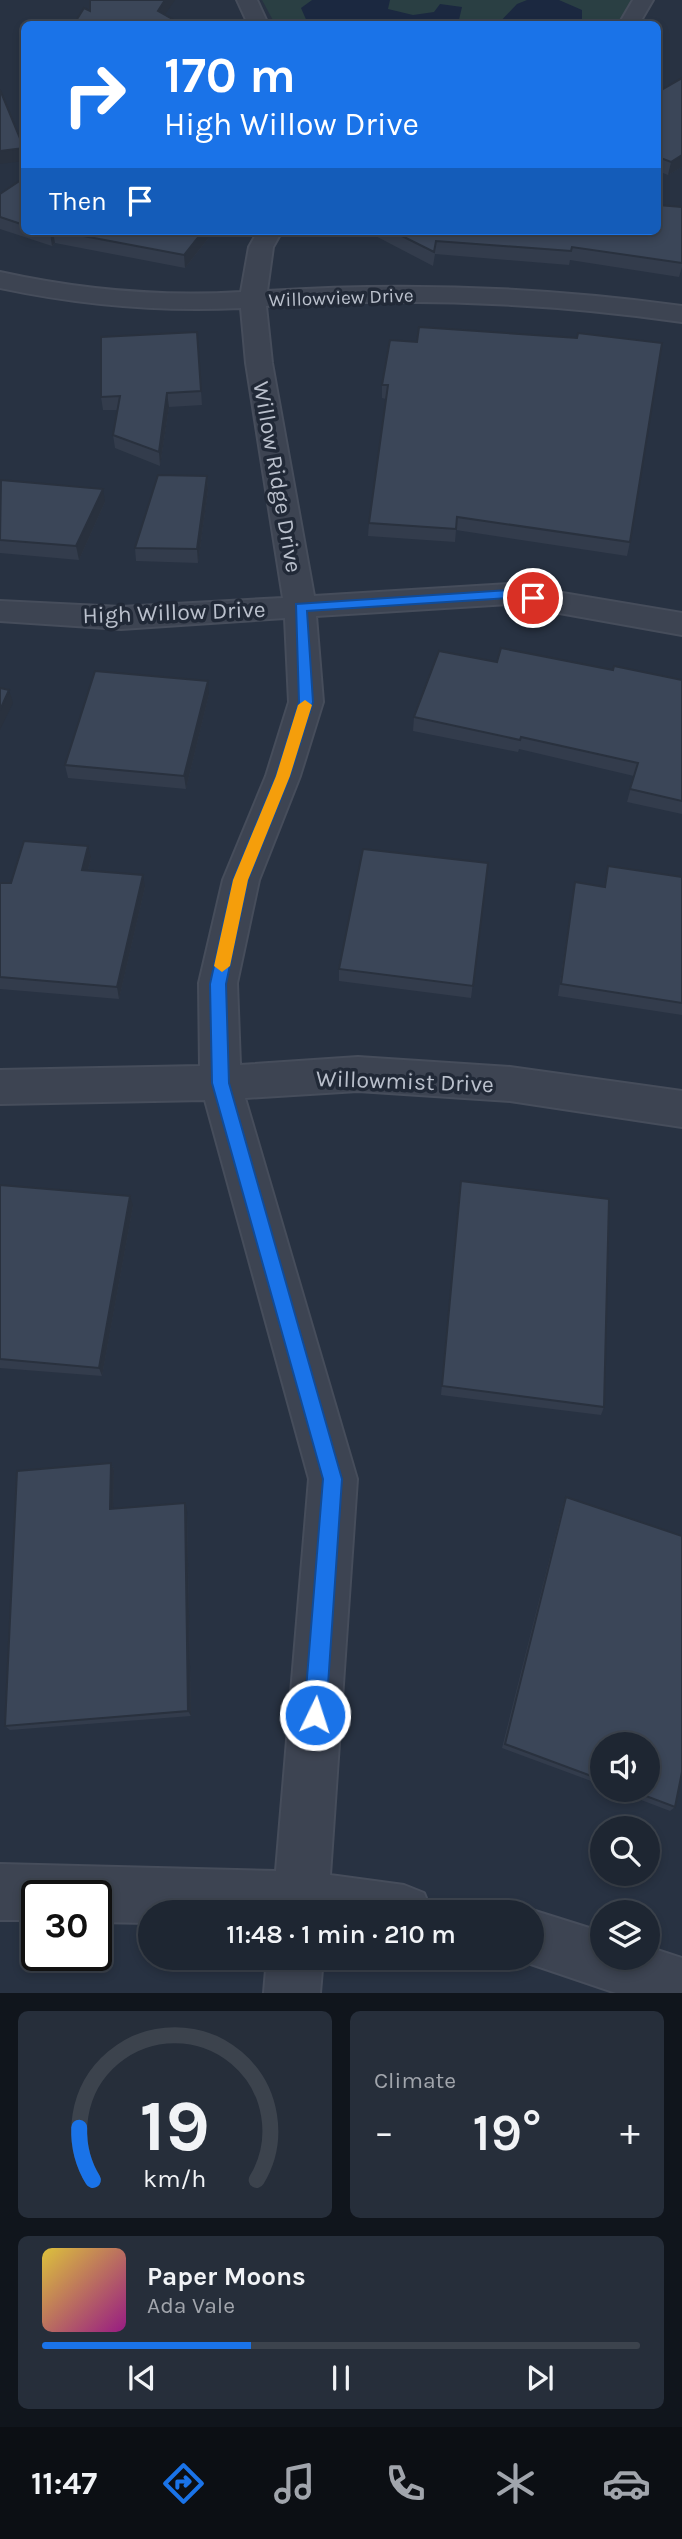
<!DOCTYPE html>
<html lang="en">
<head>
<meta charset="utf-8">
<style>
  :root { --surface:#1e2632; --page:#262e3a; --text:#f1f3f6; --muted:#a1a5ac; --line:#3c434d; --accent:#1a73e8 }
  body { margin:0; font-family:Karla,sans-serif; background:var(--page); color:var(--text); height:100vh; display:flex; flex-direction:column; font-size:26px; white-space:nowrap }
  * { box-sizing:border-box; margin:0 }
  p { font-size:23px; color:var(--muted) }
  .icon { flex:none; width:38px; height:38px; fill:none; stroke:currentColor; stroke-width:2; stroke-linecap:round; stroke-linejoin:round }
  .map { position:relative; height:1993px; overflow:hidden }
  .side { display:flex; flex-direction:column; gap:18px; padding:18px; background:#10151c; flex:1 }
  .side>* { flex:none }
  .top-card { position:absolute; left:21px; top:21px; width:640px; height:214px; border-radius:10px; box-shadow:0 4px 10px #0003,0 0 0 2px var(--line); background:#1a73e8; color:#fff; overflow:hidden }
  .fabs { position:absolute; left:590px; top:1732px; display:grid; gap:14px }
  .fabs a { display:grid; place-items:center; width:70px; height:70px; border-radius:50%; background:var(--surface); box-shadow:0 4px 10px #0003,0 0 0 2px var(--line); font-size:35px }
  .speed { position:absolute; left:21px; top:1880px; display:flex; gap:14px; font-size:35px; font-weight:700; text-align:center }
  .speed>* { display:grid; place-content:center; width:91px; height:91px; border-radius:50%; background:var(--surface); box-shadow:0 4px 10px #0003,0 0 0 2px var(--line); line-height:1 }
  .speed .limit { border:4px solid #111; border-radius:10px; background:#fff; color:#111 }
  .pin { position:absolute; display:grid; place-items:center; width:60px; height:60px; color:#fff; margin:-30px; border:4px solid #fff; border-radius:50%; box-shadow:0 2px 7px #0007 }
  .me { position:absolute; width:77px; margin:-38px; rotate:4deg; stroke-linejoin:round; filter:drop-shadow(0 0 5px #0008) }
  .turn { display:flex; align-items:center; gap:24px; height:147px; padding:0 28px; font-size:32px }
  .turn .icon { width:91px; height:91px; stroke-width:2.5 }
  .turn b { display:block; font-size:49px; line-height:60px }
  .then { display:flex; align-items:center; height:66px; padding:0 28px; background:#0003; gap:14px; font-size:26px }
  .big { font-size:52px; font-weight:600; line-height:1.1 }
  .side .card { flex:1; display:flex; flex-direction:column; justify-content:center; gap:10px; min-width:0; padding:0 24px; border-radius:10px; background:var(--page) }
  .side .dial { align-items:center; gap:0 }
  .dial svg { height:182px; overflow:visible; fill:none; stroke:var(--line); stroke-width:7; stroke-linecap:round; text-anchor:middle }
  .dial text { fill:var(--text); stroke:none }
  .song { display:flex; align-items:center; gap:21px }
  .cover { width:84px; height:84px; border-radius:10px; background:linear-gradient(135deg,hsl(50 70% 55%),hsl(310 70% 35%)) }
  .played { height:7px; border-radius:4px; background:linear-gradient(90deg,var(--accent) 35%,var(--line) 35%) }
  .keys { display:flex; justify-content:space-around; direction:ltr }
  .heat { display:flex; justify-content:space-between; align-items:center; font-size:38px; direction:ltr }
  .side .tiles { flex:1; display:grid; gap:18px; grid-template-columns:1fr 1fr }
  .card:last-child { grid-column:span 2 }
  .trip { position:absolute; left:138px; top:1900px; width:406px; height:70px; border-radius:35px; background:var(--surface); box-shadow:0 4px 10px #0003,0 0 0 2px var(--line); font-weight:600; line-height:70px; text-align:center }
  .tab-bar { display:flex; height:112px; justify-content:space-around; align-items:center; background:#0c0f14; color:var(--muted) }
  .tab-bar .icon { width:49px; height:49px }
  .tab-bar .current { color:var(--accent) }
  .tab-bar b { font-size:32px; color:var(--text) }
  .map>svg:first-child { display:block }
</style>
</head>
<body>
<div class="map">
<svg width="682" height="1993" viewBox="0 0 682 1993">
  <rect width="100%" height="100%" fill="#283242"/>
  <path fill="#2a3f43" d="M262 0H636L622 24H275Z"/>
  <g fill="#1b2840">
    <path d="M312 0H390L388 9 413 15 434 12 440 4 462 7 458 24H308L301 8Z"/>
    <path d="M527 0H559L582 10V24H498L517 4Z"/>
  </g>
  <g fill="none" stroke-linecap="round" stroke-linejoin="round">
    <defs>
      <g id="minor">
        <path d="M237 0H257L268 24H248Z"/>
        <path d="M633 0H653L639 24H619Z"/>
        <path d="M258 231H282L273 247 267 291C406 282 544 287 682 306V322C544 302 406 297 266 306L272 363 314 596 509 584 682 613V635L509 604 316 616 323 702 300 776 259 880 237 983 240 1065 358 1057 510 1067 682 1091V1127L510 1101 358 1091 245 1098 357 1479 330 1875 404 1885 424 1893 432 1913H150V1923L96 1922V1895H37V1920H0V1864L276 1871 309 1479 205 1100 0 1104V1070L200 1066 199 983 223 880 266 776 289 702 285 618 121 629 0 621V601L121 607 283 598 246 363 241 308C159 312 80 305 0 288V272C81 290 159 297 241 292L249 247Z"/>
        <path d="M532 1910 602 1932V1958H648V1947L682 1958V1993H616L513 1958H532V1913H525Z"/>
        <path d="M267 1958H323L320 1993H264Z"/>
      </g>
    </defs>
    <use href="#minor" stroke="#464d5b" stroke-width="4"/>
    <use href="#minor" fill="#3d4452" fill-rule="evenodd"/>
  </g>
  <g fill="#333c4c">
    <path d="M682 78V167L668 175 658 171V92Z"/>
    <path d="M24 178V231H214L185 268 55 243 52 246 0 229V194Z"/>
    <path d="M682 207V267L679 277 570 260 569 265 435 254 433 266 366 231H658Z"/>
    <path d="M197 332 202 405 169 407 160 466 115 448 113 435 118 410H103L101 397Z"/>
    <path d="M390 340 630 542 627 556 456 530 455 542 368 536 369 523 386 399 382 398V385Z"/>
    <path d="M207 476 208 490 198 563 136 561 135 548Z"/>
    <path d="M0 481 105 502 79 560 0 553Z"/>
    <path d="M497 662 613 670 682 680V814L627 802 634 776 519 749 518 752 413 731 414 717Z"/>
    <path d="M209 694 186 789 68 778 65 765Z"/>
    <path d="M91 858 88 870 145 887 119 999 0 989V883H11Z"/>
    <path d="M488 863 471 998 339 981V969Z"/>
    <path d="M608 866 682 877V1015L558 996 575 882 604 887Z"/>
    <path d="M461 1181 604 1407 601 1415 441 1395Z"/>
    <path d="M0 1185 133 1206 102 1376 0 1368Z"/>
    <path d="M111 1463 114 1470 113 1509 187 1511 191 1716 10 1730 5 1726Z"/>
    <path d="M566 1497 675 1807 670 1811 615 1790H648L602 1745V1785L502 1748 563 1505Z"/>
  </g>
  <g fill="#29313e">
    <path d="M165 0H175L159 23 158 11Z"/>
    <path d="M24 148V161L0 164V151Z"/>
    <path d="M682 155V167L668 175 671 162Z"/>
    <path d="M52 231H53L55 243 52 246 50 233Z"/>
    <path d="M203 231H214L185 268 184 255Z"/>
    <path d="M167 393 169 407 160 466 159 452Z"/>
    <path d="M207 476 208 490 198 563 197 549Z"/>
    <path d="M103 489 105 502 79 560 76 546Z"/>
    <path d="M208 681 209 694 186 789 184 776Z"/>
    <path d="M9 690 13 703 0 730V710Z"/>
    <path d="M88 846 91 858 85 882 82 870Z"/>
    <path d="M143 875 145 887 119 999 117 987Z"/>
    <path d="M130 1196 133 1206 102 1376 99 1368Z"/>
    <path d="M111 1463 114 1470 113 1517 110 1509Z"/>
    <path d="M185 1503 187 1511 191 1716 188 1711Z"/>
  </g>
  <g fill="#3b4658" stroke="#29313e" stroke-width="2">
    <path d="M90 0H165L158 11 181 24H74L84 8 90 11Z"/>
    <path d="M682 78V155L671 162 658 157V92Z"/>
    <path d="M0 90 24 148 0 151Z"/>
    <path d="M24 178V225L0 217V194Z"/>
    <path d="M658 205 682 207V263L572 247 571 251 436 241 434 252 392 231H658Z"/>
    <path d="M57 231H203L184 255Z"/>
    <path d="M419 327 577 338 578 333 662 343 630 542 457 517 456 529 369 523 388 385H382L390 340 417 342Z"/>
    <path d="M197 332 201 391 167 393 159 452 113 435 120 396 101 397V337Z"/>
    <path d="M158 475 207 476 197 549 135 548Z"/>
    <path d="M1 480 103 489 76 546 0 540Z"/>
    <path d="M501 648 613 670 614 666 682 680V801L630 789 638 763 521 737 520 740 414 717 439 651 497 662Z"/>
    <path d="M95 671 208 681 184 776 65 765Z"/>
    <path d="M0 688 9 690 0 710Z"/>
    <path d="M24 841 88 846 82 870 143 875 117 987 0 977V883H11Z"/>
    <path d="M363 849 488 863 473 986 339 969Z"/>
    <path d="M608 866 682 877V1003L561 984 575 882 605 887Z"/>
    <path d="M461 1181 609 1199 604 1407 442 1386Z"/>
    <path d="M0 1185 130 1196 99 1368 0 1359Z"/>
    <path d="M111 1463 110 1509 185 1503 188 1711 5 1726 17 1471Z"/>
    <path d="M566 1497 682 1536V1772L675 1807 630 1790H648V1745H602V1780L505 1744Z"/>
  </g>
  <path fill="#1a73e8" stroke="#114b97" stroke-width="2" d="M509 590 533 593 539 598 533 602 509 598 307 611 313 702 290 776 248 880 226 984 229 1083 342 1479 326 1715 323 1723 315 1726 308 1723 304 1715 323 1479 212 1083 210 984 233 880 276 776 299 702 296 604Z"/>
  <path fill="#f59e0b" d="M305 700 312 705 290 776 248 880 230 966 222 972 214 966 233 880 276 776 298 705Z"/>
  <g text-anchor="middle" stroke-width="7" stroke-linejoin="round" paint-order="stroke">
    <g font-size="19" fill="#bac0cc" stroke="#212937">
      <text transform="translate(341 297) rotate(-2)" y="7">Willowview Drive</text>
    </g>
    <g font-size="23" fill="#bac0cc" stroke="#212937">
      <text transform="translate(278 477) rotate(80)" y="8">Willow Ridge Drive</text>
      <text transform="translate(174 612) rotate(-2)" y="8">High Willow Drive</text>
      <text transform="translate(405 1081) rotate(2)" y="8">Willowmist Drive</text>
    </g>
  </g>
</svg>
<div class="fabs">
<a><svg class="icon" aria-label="sound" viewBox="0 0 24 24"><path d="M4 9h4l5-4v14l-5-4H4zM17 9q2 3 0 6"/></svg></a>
<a><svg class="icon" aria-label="search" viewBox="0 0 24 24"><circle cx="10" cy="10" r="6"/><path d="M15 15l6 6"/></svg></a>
<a><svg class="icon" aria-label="layers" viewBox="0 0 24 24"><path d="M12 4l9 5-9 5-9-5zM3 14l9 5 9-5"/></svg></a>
</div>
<div class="speed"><div class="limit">30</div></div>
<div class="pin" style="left:533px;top:598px;background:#d93025"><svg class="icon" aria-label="arrive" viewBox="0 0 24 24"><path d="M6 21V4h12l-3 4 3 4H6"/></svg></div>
<svg class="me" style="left:315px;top:1715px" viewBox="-20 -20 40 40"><circle r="17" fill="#1a73e8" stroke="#fff" stroke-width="3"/><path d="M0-11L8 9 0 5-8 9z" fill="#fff"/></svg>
<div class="trip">11:48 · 1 min · 210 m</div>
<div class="top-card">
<div class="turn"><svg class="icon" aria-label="right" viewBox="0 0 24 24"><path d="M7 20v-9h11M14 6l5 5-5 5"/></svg><div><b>170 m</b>High Willow Drive</div></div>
<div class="then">Then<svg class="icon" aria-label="arrive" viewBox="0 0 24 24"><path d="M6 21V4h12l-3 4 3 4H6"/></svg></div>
</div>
</div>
<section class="side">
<div class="tiles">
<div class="card dial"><svg viewBox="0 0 100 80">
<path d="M14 69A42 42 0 1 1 86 69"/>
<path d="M14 69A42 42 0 0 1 8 46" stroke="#1a73e8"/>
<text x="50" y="56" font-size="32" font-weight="700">19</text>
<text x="50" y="72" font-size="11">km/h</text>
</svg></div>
<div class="card"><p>Climate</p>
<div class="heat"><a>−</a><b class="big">19°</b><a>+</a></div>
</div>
<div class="card">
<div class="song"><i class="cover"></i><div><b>Paper Moons</b><p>Ada Vale</p></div></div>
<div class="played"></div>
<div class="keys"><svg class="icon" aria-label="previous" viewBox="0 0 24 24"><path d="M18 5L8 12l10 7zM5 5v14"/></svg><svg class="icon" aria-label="pause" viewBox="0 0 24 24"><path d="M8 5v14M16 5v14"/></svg><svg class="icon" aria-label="next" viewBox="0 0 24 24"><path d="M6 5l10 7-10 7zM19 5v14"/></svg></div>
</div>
</div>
</section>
<nav class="tab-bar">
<b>11:47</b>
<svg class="icon current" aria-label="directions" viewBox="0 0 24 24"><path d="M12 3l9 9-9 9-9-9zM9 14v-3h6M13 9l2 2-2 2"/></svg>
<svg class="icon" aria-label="music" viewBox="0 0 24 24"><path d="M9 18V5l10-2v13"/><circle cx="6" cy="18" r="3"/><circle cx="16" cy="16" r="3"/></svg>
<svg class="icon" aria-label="phone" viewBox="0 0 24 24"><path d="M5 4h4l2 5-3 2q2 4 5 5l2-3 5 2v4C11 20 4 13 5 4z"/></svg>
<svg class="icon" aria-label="climate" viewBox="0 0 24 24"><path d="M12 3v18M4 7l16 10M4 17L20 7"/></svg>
<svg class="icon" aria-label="car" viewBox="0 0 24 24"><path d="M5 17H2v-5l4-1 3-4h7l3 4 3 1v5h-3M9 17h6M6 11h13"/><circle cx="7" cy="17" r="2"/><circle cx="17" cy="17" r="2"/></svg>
</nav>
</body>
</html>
